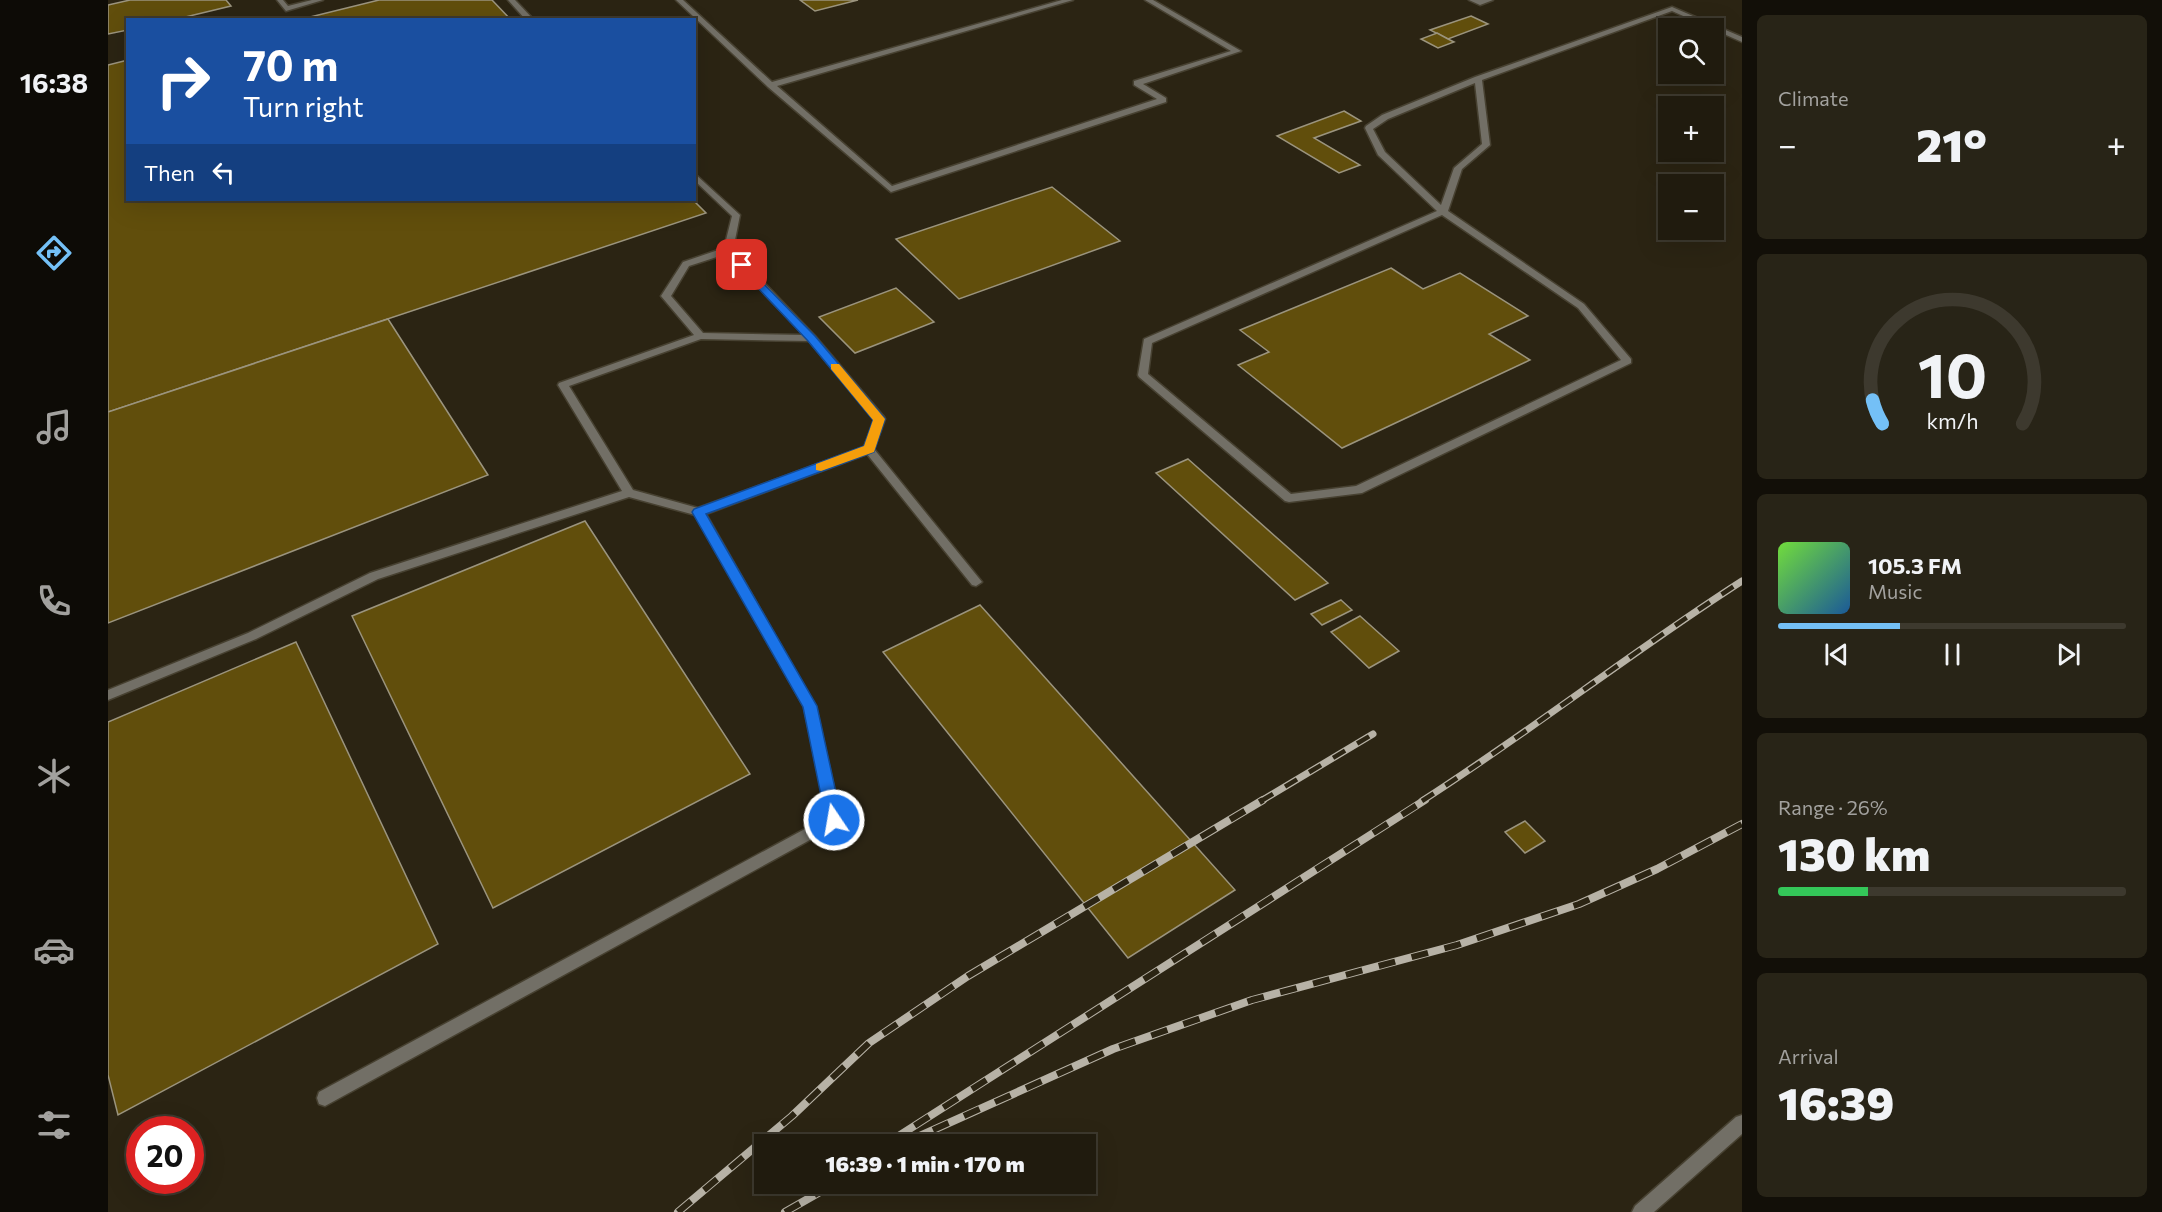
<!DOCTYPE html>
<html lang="en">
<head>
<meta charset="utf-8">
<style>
  :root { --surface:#201b0e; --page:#282417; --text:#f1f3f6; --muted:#a2a19e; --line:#3d392e; --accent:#74c0f6 }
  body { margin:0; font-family:Commissioner,sans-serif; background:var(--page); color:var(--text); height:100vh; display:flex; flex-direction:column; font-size:22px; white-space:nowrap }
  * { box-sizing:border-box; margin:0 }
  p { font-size:20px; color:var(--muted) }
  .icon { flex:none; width:33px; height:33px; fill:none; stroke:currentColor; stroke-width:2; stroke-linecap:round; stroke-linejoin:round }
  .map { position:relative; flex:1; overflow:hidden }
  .panel { display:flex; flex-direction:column; gap:15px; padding:15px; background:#120f08; width:420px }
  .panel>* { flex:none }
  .top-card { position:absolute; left:18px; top:18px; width:570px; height:183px; border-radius:0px; box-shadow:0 6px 24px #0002,0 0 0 2px var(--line); background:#1a4fa0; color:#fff; overflow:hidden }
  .fabs { position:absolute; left:1550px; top:18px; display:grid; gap:12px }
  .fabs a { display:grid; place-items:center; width:66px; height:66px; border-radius:0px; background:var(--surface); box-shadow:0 6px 24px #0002,0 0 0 2px var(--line); font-size:30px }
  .speed { position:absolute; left:18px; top:1116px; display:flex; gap:12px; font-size:30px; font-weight:700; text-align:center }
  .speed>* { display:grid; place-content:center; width:78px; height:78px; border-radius:50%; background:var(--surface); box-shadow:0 6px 24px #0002,0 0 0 2px var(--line); line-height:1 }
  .speed .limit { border:9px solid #d22; background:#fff; color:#111 }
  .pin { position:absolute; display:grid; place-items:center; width:51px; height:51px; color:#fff; margin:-26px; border-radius:12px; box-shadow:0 3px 9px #0006 }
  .me { position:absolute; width:66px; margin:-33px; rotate:348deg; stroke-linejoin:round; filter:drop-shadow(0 0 4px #0008) }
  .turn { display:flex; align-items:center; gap:21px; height:126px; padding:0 18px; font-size:27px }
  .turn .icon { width:78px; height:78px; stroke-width:2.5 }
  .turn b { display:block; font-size:42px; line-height:51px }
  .then { display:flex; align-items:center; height:57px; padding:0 18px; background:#0003; gap:12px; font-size:22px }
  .big { font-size:45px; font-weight:800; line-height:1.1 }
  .panel .tile { flex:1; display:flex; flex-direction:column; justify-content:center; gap:9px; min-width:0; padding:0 21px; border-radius:9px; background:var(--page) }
  .panel .dial { align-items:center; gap:0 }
  .dial svg { height:156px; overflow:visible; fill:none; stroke:var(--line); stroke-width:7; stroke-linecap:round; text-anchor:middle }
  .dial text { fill:var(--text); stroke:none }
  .song { display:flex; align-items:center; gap:18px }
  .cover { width:72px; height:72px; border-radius:9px; background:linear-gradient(135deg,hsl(100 70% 55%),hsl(210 70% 35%)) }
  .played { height:6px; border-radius:3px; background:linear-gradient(90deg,var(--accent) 35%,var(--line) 35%) }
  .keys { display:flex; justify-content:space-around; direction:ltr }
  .heat { display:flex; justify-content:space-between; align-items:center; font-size:33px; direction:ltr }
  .charge { height:9px; border-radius:4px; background:linear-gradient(90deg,#34c759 26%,var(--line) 0) }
  .trip { position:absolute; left:646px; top:1134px; width:342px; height:60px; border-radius:0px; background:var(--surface); box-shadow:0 6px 24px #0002,0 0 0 2px var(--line); font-weight:800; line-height:60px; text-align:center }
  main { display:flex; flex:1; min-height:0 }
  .dock { display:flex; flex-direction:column; width:108px; justify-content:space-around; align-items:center; background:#0d0b06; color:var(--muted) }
  .dock .icon { width:42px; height:42px }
  .dock .selected { color:var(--accent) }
  .dock b { font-size:27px; color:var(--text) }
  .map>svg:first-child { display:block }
</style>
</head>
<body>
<main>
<nav class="dock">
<b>16:38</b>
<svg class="icon selected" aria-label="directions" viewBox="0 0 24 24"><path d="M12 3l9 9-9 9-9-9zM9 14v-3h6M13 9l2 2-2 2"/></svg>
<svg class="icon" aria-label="music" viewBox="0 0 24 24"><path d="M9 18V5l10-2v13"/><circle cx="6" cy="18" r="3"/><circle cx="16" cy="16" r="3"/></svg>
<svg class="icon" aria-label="phone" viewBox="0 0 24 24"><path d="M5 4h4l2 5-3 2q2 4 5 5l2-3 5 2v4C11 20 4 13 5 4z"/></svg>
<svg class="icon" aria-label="climate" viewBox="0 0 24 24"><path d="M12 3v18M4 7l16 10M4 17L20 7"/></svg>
<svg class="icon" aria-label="car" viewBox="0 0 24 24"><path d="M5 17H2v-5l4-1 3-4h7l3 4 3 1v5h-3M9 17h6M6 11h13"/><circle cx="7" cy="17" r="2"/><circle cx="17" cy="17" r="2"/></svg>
<svg class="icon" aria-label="filters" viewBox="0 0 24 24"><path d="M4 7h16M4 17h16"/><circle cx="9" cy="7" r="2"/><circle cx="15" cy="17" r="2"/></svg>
</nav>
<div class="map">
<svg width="1634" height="1212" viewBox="0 0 1634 1212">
  <rect width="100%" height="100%" fill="#2b2413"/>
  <g fill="#614e0c" stroke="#9b947e" stroke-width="1.5">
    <path d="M22 0H118L123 6 65 20H20V30L0 34V5Z"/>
    <path d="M271 0H384L403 20H190Z"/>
    <path d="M692 0H750L707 11Z"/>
    <path d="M1363 16 1380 24 1340 39 1322 30Z"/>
    <path d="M1329 33 1340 39 1346 42 1330 48 1313 39Z"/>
    <path d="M20 60V200H585L598 213 0 412V65Z"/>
    <path d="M1236 111 1253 121 1206 138 1252 165 1231 173 1169 136Z"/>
    <path d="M944 187 1012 241 851 299 788 239Z"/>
    <path d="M1283 268 1315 289 1352 273 1420 316 1381 334 1422 360 1234 448 1130 365 1161 352 1132 330Z"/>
    <path d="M788 288 826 322 747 353 711 317Z"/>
    <path d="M280 319 380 475 0 623V412Z"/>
    <path d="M1080 459 1220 583 1187 600 1048 473Z"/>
    <path d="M477 521 642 774 385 908 244 616Z"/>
    <path d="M1233 600 1244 610 1214 625 1203 614Z"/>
    <path d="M872 605 1127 890 1020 958 775 652Z"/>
    <path d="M1252 616 1291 651 1261 668 1223 632Z"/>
    <path d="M188 642 330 944 10 1115 0 1075V722Z"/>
    <path d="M1417 821 1437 841 1417 853 1397 832Z"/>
  </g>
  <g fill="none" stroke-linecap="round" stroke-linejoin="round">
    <defs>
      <g id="service">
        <path d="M169 0H175L180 6 204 0H215L178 11Z"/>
        <path d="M400 0H407L426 20H418Z"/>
        <path d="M568 0H575L664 82 954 0H965L669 86 784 186 1049 99 1026 85V81L1123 51 1037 0H1045L1133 51 1035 84 1058 98V102L783 192 660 87Z"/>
        <path d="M1361 0H1385L1372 5Z"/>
        <path d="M1564 7 1634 37V42L1564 11 1374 80 1382 145 1354 169 1340 211 1476 304 1523 359V363L1254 493 1181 502 1177 501 1031 377 1030 375 1036 339 1329 211 1270 155 1257 128 1258 126 1274 115 1367 77ZM1367 83 1374 144 1346 168 1333 205 1277 152 1265 129 1280 119ZM1334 215 1470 308 1513 360 1248 486 1183 494 1040 374 1044 343Z"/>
        <path d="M586 173 632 215 625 250 707 336 776 417 777 419 766 449 874 582 868 586 864 585 759 454 598 514 708 707 733 820 731 824 217 1106 211 1104 209 1098 211 1092 719 817 696 707 587 515 521 497 270 579 148 639 0 700V690L140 633 262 573 514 491 450 385 451 383 586 335 553 296 575 262 616 248 624 216 586 180ZM618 254 696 335 595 333 563 296 581 266ZM593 339 701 341 767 419 756 447 590 508 525 490 461 386Z"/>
        <path d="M1634 1115V1134L1546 1212H1524L1527 1206 1628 1117Z"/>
      </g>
    </defs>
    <use href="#service" stroke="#474131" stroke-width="3"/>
    <use href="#service" fill="#726f66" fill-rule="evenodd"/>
    <defs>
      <g id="rail-far1">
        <path d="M1153 801 1265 734"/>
        <path d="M1314 801C1423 731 1525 651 1634 581"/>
      </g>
      <g id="rail">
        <path d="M778 1144 1317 800"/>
        <path d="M794 1144 1005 1049 1144 1000 1349 945 1471 904 1549 869 1634 824"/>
        <path d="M570 1212 684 1116 761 1043 860 976 1155 800"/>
        <path d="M677 1212 726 1184"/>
      </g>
    </defs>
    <use href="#rail-far1" stroke="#b7b2a6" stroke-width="7"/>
    <use href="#rail" stroke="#b7b2a6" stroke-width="8"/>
    <use href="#rail-far1" stroke="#2b2413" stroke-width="4.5" stroke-dasharray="14" stroke-linecap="butt"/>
    <use href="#rail" stroke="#2b2413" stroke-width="6" stroke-dasharray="17" stroke-linecap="butt"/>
  </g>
  <path fill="#1a73e8" stroke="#114b97" stroke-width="1.5" d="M634 262 707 336 777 419 766 452 598 514 709 706 734 820 732 824H721L718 820 695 707 584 512 586 509 756 446 765 420 700 341 630 267 628 265Z"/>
  <path fill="#f59e0b" d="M723 364H731L777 419 766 452 713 471 708 470V464L756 446 765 420 723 369Z"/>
</svg>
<div class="fabs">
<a><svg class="icon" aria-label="search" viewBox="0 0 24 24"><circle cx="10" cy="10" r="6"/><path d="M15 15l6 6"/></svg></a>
<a>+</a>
<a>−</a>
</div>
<div class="speed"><div class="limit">20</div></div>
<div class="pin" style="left:634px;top:265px;background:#d93025"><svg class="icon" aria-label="arrive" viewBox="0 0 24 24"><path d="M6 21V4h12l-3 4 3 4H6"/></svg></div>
<svg class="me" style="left:726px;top:820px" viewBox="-20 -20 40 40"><circle r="17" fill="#1a73e8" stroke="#fff" stroke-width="3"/><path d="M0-11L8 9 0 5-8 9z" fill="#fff"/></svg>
<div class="trip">16:39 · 1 min · 170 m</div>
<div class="top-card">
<div class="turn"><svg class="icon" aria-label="right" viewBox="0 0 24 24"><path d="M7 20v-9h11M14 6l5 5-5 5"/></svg><div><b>70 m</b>Turn right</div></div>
<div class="then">Then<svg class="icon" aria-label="left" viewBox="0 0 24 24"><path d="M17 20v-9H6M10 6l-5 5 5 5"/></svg></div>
</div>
</div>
<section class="panel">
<div class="tile"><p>Climate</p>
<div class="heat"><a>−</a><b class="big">21°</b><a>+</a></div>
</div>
<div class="tile dial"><svg viewBox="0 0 100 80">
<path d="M14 69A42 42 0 1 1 86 69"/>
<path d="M14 69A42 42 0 0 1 9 57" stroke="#74c0f6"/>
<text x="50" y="56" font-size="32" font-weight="700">10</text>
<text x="50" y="72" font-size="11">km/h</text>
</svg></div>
<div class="tile">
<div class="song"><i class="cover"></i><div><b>105.3 FM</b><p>Music</p></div></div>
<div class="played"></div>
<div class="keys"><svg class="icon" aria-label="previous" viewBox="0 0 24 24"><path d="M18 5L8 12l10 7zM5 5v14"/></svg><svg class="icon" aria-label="pause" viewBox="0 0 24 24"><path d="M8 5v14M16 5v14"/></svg><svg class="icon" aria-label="next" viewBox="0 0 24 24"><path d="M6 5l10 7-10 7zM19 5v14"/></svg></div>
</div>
<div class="tile"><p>Range · 26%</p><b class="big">130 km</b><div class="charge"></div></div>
<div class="tile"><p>Arrival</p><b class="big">16:39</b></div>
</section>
</main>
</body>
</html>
